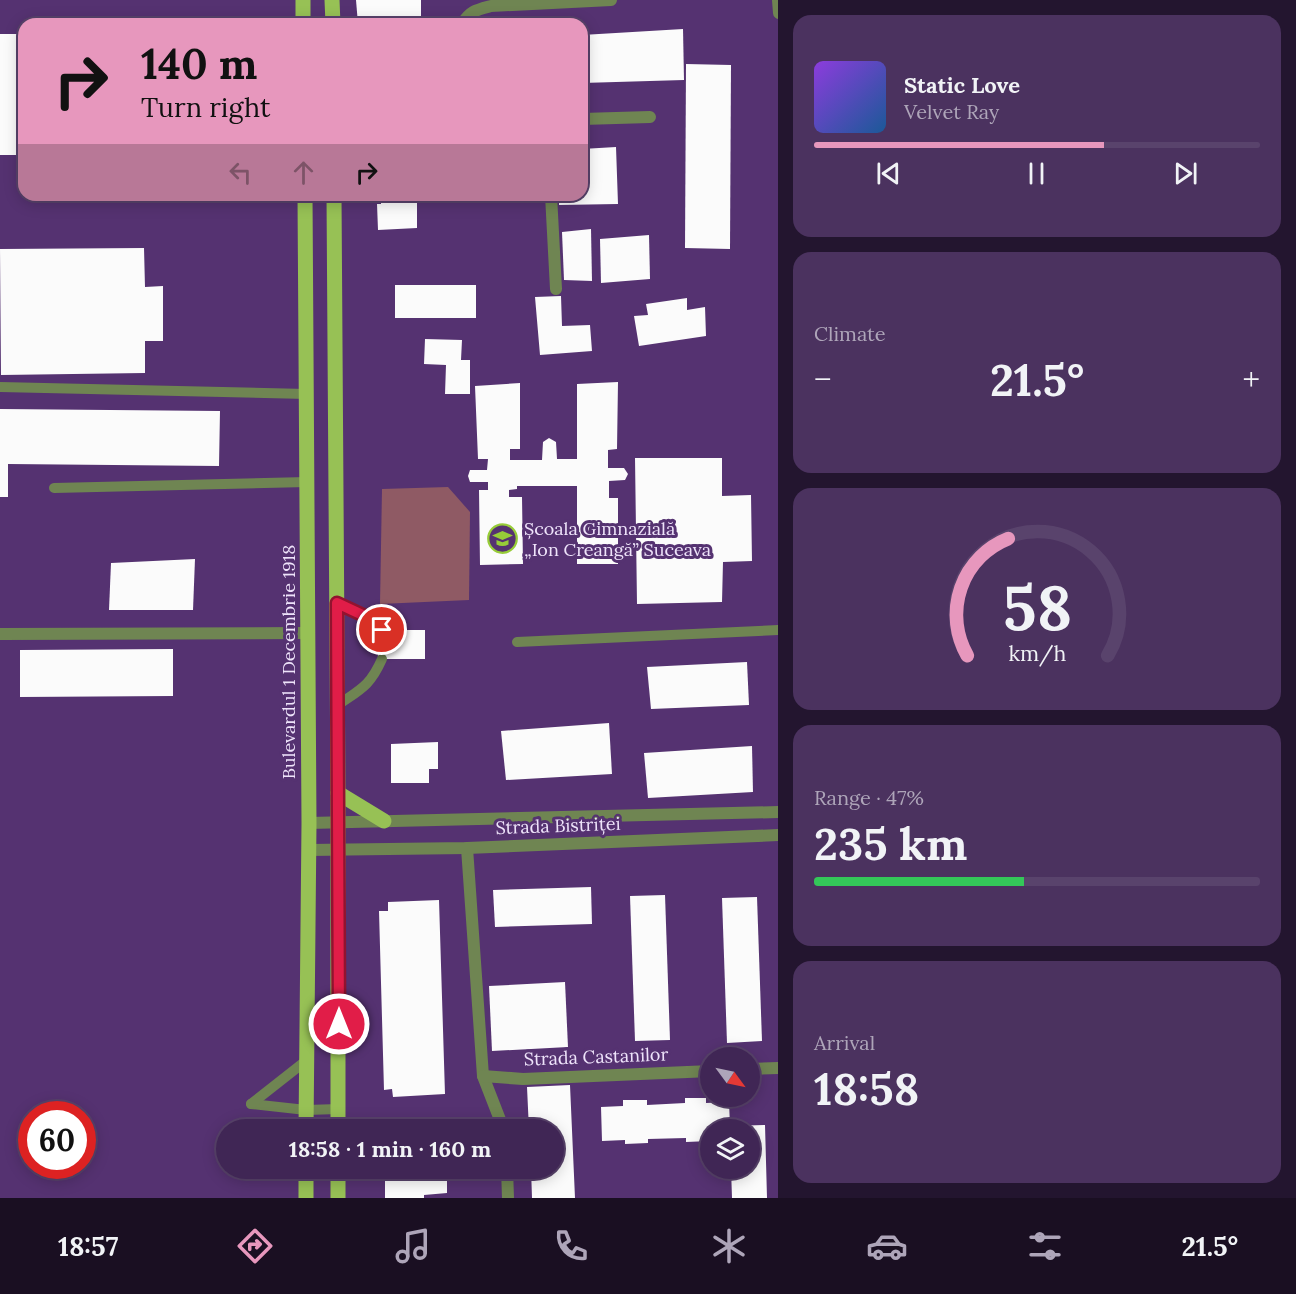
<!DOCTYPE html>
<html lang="en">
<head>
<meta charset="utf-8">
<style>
  :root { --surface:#402655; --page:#4b325f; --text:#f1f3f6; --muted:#aea5b9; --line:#59436c; --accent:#e797bd }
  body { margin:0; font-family:Lora,serif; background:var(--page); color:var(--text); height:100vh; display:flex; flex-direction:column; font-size:22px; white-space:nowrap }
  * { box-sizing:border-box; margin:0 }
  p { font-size:20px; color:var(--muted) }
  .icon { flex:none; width:33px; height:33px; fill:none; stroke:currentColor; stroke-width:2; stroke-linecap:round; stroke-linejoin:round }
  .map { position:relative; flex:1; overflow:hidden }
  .drawer { display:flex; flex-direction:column; gap:15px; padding:15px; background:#23152f; width:518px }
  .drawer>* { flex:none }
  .banner { position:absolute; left:18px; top:18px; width:570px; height:183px; border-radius:18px; box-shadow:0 3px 15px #0003,0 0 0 2px var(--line); background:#e797bd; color:#111; overflow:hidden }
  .needle { width:39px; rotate:123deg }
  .fabs { position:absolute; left:700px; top:1047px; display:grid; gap:12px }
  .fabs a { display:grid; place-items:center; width:60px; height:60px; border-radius:50%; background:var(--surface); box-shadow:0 3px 15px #0003,0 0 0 2px var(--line); font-size:30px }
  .speed { position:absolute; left:18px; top:1101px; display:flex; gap:12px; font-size:30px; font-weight:700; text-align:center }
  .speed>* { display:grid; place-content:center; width:78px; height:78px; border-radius:50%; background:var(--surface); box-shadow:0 3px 15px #0003,0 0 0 2px var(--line); line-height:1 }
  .speed .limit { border:9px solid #d22; background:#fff; color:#111 }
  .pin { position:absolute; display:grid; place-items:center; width:51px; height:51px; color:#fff; margin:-26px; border:3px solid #fff; border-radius:50%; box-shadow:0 2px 6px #0007 }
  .me { position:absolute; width:66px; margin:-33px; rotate:0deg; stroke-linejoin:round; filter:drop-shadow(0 0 4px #0008) }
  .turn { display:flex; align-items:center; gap:21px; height:126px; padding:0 24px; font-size:27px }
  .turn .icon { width:78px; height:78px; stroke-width:2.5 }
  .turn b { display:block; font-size:42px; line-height:51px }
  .lanes { display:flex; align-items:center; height:57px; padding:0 24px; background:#0003; justify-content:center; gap:30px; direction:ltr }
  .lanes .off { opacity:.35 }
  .big { font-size:45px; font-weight:700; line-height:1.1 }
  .drawer .card { flex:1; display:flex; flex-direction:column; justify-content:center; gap:9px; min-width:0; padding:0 21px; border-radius:18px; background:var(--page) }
  .drawer .dial { align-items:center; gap:0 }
  .dial svg { height:156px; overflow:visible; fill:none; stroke:var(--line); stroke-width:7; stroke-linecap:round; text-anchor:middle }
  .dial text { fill:var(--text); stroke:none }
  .song { display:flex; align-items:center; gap:18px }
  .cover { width:72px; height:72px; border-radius:9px; background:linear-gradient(135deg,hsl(270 70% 55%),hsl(210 70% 35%)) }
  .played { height:6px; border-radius:3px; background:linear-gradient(90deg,var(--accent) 65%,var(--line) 65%) }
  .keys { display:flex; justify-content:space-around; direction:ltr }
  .heat { display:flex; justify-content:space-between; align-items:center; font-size:33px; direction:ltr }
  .charge { height:9px; border-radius:4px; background:linear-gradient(90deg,#34c759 47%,var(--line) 0) }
  .trip { position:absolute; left:216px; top:1119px; width:348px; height:60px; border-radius:30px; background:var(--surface); box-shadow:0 3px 15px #0003,0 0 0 2px var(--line); font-weight:700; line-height:60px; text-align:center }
  .dock { display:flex; height:96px; justify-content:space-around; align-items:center; background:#1a0f22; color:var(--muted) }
  .dock .icon { width:42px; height:42px }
  .dock .on { color:var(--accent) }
  .dock b { font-size:27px; color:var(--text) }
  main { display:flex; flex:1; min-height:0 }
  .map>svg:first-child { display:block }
</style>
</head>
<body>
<main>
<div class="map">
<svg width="779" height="1198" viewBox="0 0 779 1198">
  <rect width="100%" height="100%" fill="#553271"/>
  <path fill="#8f5a64" d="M448 487 470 512 469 600 380 604 382 489Z"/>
  <g fill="#fbfbfb">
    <path d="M356 0H421V24H358Z"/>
    <path d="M683 29 684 80 582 83V35Z"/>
    <rect x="0" y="34" width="24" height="121"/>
    <path d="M686 64 731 65 730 249 685 248Z"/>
    <path d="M616 147 618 204 559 205V195H582V149Z"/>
    <path d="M381 195H417V228L378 230 377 204H381Z"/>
    <path d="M591 229 592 281 564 280 562 232Z"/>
    <path d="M649 235 650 279 601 283 600 239Z"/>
    <path d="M144 248 145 287 163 286V341H145V373L1 375 0 249Z"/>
    <rect x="395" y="285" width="81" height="33"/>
    <path d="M561 296 562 326 590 325 592 351 540 355 535 297Z"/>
    <path d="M687 298V310L705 307 706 336 639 346 634 316 648 315 646 304Z"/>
    <path d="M425 339 462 340 461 360H470V394H445L446 365 424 364Z"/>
    <path d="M618 382 617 449 608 450V468H624L628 474 625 480 609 481V498H618V564H577V486H517V489L509 490V497H522L523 564 480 565 479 490H488V482H470L468 476 470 470H487L488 459H478L475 386 520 383V449H510V460H542L543 442 549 438 556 442 557 459H577V384Z"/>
    <path d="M0 409 220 411 219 466 8 464V497H0Z"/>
    <path d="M635 458H722V496L751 495 752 561 723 562 722 602 637 604Z"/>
    <path d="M195 559 193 610H109L111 563Z"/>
    <path d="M377 630H425V659H378Z"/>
    <path d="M173 649V696L20 697V650Z"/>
    <path d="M747 662 749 705 651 709 647 667Z"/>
    <path d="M609 723 612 774 506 780 501 731Z"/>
    <path d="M438 742V769H429V783H391V744Z"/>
    <path d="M752 746 753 792 648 798 644 753Z"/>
    <path d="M591 887 592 924 495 927 493 890Z"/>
    <path d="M665 895 670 1040 635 1041 630 896Z"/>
    <path d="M757 897 762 1041 727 1043 722 898Z"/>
    <path d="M439 900 445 1094 393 1097 392 1089 384 1090 379 911H388V902Z"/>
    <path d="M565 982 568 1047 492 1051 489 986Z"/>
    <path d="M570 1085 575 1198H532L531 1168H554V1130H529L527 1087Z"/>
    <path d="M685 1098H706V1103L729 1102 730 1126 765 1125 767 1198H732L731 1168H750V1130H711L710 1141 686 1142V1138L648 1139V1143L625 1144V1140L602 1141 601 1107 623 1106V1100H647V1105L685 1103Z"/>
    <path d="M389 1168H447V1193L424 1195V1198H385V1175Z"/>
  </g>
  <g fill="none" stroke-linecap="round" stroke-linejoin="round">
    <g stroke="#6f8552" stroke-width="10">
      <path d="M0 387 307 394"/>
      <path d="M54 488 307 482"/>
      <path d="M337 603 369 618 382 630"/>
      <path d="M517 642 779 630"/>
      <path d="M338 705C361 689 370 686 382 659"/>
      <path d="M251 1104 306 1110 339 1109"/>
      <path d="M251 1104 307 1060"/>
      <path d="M292 1168 306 1178"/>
    </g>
    <g stroke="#6f8552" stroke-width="12">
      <path d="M778 0 779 13"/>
      <path d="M462 24C470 11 476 10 491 6L611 0"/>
      <path d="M582 119 650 117"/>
      <path d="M551 195 556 289"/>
      <path d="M0 634 308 633"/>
      <path d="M309 823 779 812"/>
      <path d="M467 848 483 1076 504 1130"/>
      <path d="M309 850 467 848 779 835"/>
      <path d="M750 1069 779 1068"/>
      <path d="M483 1076 523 1079 711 1071"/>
      <path d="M507 1168 508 1198"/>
    </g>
    <g stroke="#97c155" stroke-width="15">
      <path d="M303 0V24"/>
      <path d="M332 0 333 24"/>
      <path d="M305 195 309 823 306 1130"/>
      <path d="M334 195 338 793V1130"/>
      <path d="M338 793 384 821"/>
      <path d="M306 1168V1198"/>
      <path d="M338 1168V1198"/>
    </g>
  </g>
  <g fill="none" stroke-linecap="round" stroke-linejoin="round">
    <defs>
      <path id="route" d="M339 1024 337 603 369 618 382 630"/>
    </defs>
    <use href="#route" stroke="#92132f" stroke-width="15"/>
    <use href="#route" stroke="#e11d48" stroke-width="10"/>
  </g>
  <defs>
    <symbol id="school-ring" viewBox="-11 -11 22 22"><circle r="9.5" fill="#553271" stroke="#97cc38" stroke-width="1.5"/><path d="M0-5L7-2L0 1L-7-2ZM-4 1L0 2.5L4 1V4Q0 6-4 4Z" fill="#97cc38"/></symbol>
  </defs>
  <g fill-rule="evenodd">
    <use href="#school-ring" x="486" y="522" width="33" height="33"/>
  </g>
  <g text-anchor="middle" stroke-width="6" stroke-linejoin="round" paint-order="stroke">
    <g font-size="18" fill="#eee3fa" stroke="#553271" text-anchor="start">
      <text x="524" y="535">Școala Gimnazială<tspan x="524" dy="21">„Ion Creangă” Suceava</tspan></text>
    </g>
    <g font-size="18" fill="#eee3fa" stroke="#553271">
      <text transform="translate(289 662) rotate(-90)" y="6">Bulevardul 1 Decembrie 1918</text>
      <text transform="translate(558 826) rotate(-2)" y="6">Strada Bistriței</text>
      <text transform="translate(596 1057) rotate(-2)" y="6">Strada Castanilor</text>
    </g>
  </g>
</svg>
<div class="fabs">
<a><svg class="needle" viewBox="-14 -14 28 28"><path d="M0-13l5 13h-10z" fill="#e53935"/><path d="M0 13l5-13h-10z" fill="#aea5b9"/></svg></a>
<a><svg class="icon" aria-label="layers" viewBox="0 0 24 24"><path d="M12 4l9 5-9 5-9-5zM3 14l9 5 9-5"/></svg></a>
</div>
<div class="speed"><div class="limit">60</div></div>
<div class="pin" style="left:382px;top:630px;background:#d93025"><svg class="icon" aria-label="arrive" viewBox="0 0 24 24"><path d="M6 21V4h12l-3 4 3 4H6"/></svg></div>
<svg class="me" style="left:339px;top:1024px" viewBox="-20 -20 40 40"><circle r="17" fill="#e11d48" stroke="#fff" stroke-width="3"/><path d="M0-11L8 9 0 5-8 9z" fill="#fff"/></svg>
<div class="trip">18:58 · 1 min · 160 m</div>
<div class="banner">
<div class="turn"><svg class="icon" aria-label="right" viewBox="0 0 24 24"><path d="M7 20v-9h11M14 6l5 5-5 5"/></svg><div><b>140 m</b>Turn right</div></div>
<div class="lanes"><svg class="icon off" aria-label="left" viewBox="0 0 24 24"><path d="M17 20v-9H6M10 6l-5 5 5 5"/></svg><svg class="icon off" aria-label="ahead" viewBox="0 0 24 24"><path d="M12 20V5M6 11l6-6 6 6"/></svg><svg class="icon" aria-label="right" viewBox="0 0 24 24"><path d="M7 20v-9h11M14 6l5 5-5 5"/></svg></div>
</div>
</div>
<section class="drawer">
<div class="card">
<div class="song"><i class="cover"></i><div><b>Static Love</b><p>Velvet Ray</p></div></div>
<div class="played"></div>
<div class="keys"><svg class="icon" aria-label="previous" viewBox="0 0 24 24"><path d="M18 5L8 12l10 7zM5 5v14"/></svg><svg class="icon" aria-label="pause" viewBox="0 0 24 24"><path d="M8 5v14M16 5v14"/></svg><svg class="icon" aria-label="next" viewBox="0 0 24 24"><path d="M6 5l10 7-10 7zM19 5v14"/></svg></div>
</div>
<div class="card"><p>Climate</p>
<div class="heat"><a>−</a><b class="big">21.5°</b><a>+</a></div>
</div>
<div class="card dial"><svg viewBox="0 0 100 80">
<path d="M14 69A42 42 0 1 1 86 69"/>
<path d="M14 69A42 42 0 0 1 35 9" stroke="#e797bd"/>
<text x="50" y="56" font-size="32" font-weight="700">58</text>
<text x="50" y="72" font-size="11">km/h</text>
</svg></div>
<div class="card"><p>Range · 47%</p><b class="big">235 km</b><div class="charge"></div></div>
<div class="card"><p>Arrival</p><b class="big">18:58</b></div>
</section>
</main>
<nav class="dock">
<b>18:57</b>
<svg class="icon on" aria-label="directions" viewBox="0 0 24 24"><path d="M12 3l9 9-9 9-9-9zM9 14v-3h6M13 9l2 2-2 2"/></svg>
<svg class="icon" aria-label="music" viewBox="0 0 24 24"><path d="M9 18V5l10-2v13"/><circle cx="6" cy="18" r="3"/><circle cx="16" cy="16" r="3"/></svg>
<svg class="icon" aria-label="phone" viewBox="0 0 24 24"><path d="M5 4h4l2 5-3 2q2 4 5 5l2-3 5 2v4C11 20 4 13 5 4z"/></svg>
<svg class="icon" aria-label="climate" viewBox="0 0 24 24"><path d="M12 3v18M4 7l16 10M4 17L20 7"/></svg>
<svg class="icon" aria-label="car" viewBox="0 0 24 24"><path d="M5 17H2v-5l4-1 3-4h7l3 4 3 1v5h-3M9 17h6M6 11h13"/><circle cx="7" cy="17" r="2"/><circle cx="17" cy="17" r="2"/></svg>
<svg class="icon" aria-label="filters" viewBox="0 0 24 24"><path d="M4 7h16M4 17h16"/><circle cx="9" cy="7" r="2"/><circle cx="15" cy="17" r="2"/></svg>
<b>21.5°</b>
</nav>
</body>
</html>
